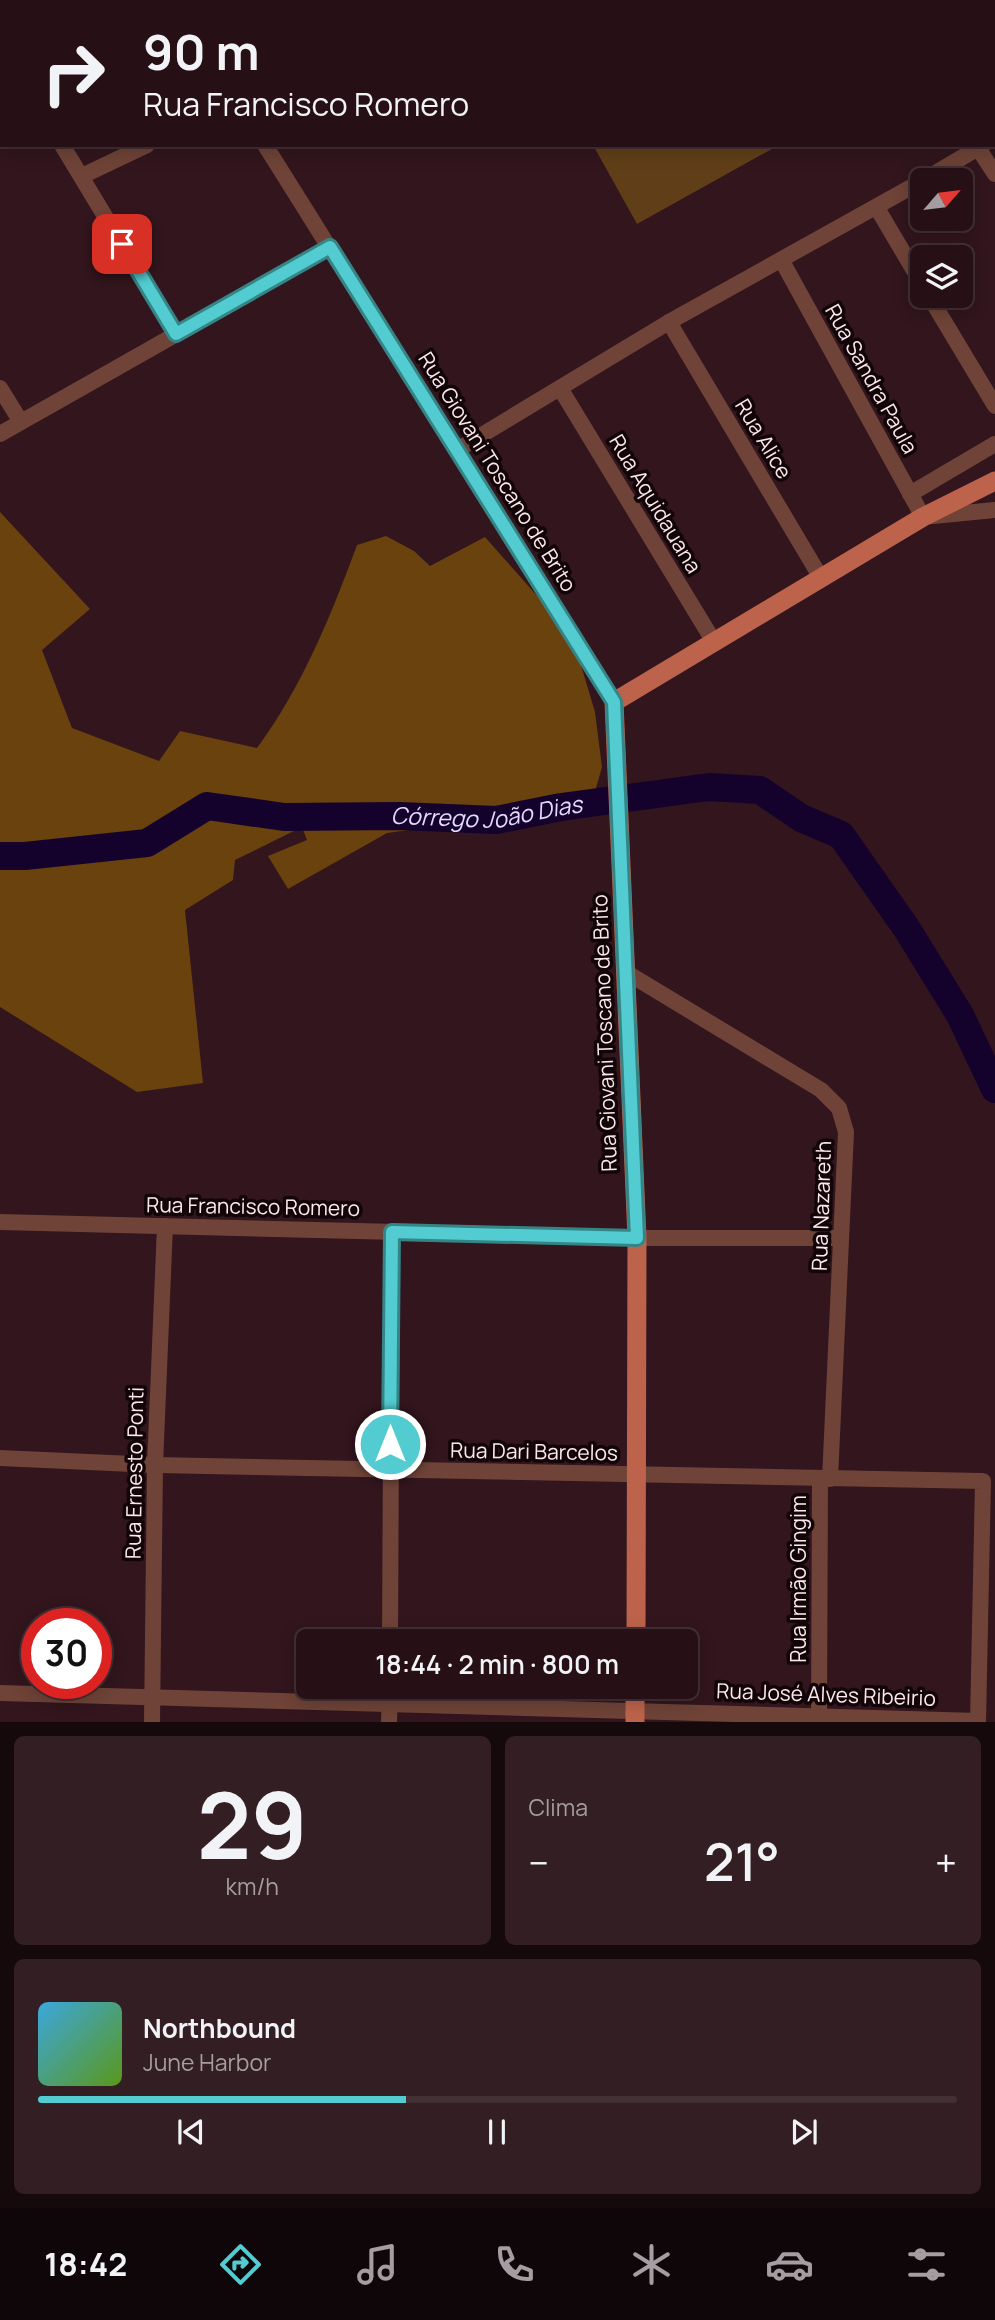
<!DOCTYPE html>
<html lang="pt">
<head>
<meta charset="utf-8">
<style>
  :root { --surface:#261016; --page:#321e23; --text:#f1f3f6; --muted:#a49da1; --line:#423035; --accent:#52ccd0 }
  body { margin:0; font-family:Manrope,sans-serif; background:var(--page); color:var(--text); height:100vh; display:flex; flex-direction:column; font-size:26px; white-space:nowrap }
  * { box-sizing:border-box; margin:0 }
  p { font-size:23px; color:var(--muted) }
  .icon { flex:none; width:38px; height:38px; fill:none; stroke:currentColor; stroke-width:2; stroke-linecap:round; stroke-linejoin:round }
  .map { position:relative; height:1722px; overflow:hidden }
  .panel { display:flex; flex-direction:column; gap:14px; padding:14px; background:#15090c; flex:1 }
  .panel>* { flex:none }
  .banner { position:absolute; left:0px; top:0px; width:996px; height:147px; box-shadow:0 4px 18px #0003,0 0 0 2px var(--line); background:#261016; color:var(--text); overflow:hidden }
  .needle { width:46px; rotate:62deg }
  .fabs { position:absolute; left:910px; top:168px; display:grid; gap:14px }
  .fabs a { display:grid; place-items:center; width:63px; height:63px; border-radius:10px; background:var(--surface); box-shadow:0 4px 18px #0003,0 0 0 2px var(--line); font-size:35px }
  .speed { position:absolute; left:21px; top:1608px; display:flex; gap:14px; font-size:35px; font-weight:700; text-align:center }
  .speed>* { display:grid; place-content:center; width:91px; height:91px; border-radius:50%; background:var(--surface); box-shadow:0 4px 18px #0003,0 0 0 2px var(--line); line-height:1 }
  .speed .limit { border:10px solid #d22; background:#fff; color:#111 }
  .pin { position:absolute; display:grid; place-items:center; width:60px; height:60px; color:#fff; margin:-30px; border-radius:14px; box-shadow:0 4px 10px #0006 }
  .me { position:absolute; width:77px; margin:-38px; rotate:0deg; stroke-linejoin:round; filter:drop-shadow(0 0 5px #0008) }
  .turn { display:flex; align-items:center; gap:24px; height:147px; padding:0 28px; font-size:32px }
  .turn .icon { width:91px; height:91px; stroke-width:2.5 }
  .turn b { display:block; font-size:49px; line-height:60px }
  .big { font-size:52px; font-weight:600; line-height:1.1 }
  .panel .widget { flex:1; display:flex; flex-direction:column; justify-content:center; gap:10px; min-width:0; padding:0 24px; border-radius:10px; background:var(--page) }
  .panel .dial { align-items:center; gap:0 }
  .dial b { font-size:91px; line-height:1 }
  .song { display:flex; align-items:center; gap:21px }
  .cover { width:84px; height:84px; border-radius:10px; background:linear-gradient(135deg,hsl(200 70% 55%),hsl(90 70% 35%)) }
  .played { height:7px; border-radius:4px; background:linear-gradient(90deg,var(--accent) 40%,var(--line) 40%) }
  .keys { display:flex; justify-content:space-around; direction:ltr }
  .heat { display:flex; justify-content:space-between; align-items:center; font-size:38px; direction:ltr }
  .panel .tiles { flex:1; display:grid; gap:14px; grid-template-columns:1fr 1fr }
  .widget:last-child { grid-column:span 2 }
  .trip { position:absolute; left:296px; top:1629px; width:402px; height:70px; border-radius:10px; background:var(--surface); box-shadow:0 4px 18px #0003,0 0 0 2px var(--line); font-weight:600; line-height:70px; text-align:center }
  .menu { display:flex; height:112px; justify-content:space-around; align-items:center; background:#0f0609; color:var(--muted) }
  .menu .icon { width:49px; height:49px }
  .menu .on { color:var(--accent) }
  .menu b { font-size:32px; color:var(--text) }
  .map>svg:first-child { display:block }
</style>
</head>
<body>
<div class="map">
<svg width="995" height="1722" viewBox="0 0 995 1722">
  <rect width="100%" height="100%" fill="#32151d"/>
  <path fill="#603f18" d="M593 145H779L637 224Z"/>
  <path fill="#69420d" d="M0 512 90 609 42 650 72 728 159 761 180 731 257 748C302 687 331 616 357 545L386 536 414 551 430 566 485 537 572 635 595 712 602 767 591 806 567 816 521 825 440 826 387 833 288 889 268 856 307 840 302 827 235 860 233 880 185 910 203 1083 137 1092 0 1007Z"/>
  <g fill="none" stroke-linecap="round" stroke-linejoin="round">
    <path stroke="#14022d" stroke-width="28" id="s1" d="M0 856H25L147 843 207 806 284 817 399 816 496 820 561 807 709 787 760 790 801 818 841 835 907 929 960 1015 995 1089"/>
    <g stroke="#6f4337" stroke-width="16">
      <path d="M175 0 176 2"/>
      <path d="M891 2 894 0"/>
      <path d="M0 46 2 49"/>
      <path d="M0 97 2 96"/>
      <path d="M994 139 995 138"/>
      <path d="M62 145 176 334"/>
      <path d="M265 145 614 702"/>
      <path d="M978 148 995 174"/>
      <path d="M82 176 147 145"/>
      <path d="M924 180 983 145"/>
      <path d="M877 208 922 284"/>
      <path d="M782 261 923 517 995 510"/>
      <path d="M929 296 995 406"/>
      <path d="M669 322 821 578"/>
      <path d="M0 388 21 422"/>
      <path d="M560 388 714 642"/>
      <path d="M0 434 330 247"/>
      <path d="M457 450 669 322 922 181"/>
      <path d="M910 494 995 444"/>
      <path d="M624 971 821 1090 839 1108 846 1132 830 1479"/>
      <path d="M0 1222 637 1238H841"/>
      <path d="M0 1458 155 1465 983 1481 978 1722"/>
      <path d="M390 1642 392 1232"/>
      <path d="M0 1693 978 1721"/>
      <path d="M152 1722 155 1465 165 1226"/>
      <path d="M389 1722 390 1687"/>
      <path d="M819 1722 820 1479"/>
    </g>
    <g stroke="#bd634b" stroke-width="19">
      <path d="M636 1642 637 1238 614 702 923 517 995 481"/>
      <path d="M635 1722V1687"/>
    </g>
  </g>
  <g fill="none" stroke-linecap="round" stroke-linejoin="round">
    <defs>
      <path id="route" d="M122 244 176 334 330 247 614 702 637 1238 392 1232 390 1444"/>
    </defs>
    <use href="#route" stroke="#358587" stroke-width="18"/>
    <use href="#route" stroke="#52ccd0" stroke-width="12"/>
  </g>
  <g text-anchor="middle" stroke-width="7" stroke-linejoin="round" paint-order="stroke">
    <g font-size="21" fill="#fce7ec" stroke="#110508">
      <text transform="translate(871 379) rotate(61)" y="7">Rua Sandra Paula</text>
      <text transform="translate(763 439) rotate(59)" y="7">Rua Alice</text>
      <text transform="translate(497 472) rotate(58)" y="7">Rua Giovani Toscano de Brito</text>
      <text transform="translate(655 504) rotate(59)" y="7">Rua Aquidauana</text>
      <text transform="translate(605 1033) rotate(-92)" y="7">Rua Giovani Toscano de Brito</text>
      <text transform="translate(822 1206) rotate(-88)" y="7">Rua Nazareth</text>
      <text transform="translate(253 1207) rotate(1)" y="7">Rua Francisco Romero</text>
      <text transform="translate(534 1452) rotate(1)" y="7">Rua Dari Barcelos</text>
      <text transform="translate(135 1473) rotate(-89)" y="7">Rua Ernesto Ponti</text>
      <text transform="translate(799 1579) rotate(-90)" y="7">Rua Irmão Gingim</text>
      <text transform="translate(826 1695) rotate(2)" y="7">Rua José Alves Ribeirio</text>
    </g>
    <g font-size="23" font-style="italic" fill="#e3dbfc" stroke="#110508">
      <text dy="8" stroke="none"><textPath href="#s1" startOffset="499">Córrego João Dias</textPath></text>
    </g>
  </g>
</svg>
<div class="fabs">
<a><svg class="needle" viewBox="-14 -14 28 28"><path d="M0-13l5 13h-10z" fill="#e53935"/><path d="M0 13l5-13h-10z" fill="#a49da1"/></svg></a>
<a><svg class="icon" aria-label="layers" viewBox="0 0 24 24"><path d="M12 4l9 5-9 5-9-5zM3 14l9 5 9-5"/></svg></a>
</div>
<div class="speed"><div class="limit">30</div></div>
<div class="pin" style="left:122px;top:244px;background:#d93025"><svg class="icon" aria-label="arrive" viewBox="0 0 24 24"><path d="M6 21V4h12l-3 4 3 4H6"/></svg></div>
<svg class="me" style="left:390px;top:1444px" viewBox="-20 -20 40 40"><circle r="17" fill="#52ccd0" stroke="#fff" stroke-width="3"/><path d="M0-11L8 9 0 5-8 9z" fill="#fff"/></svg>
<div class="trip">18:44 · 2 min · 800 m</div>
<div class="banner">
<div class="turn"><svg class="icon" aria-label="right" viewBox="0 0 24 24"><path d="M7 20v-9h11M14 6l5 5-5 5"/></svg><div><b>90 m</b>Rua Francisco Romero</div></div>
</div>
</div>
<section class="panel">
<div class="tiles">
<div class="widget dial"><b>29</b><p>km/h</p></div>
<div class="widget"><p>Clima</p>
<div class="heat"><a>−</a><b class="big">21°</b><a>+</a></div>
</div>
<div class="widget">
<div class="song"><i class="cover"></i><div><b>Northbound</b><p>June Harbor</p></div></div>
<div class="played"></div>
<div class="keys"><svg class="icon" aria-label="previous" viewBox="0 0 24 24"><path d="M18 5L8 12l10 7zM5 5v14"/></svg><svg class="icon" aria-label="pause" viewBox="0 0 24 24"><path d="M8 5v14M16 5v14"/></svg><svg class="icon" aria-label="next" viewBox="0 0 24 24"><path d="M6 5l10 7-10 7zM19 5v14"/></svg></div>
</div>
</div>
</section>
<nav class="menu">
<b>18:42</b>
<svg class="icon on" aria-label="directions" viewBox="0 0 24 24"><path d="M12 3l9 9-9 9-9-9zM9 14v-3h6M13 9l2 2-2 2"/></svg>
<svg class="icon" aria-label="music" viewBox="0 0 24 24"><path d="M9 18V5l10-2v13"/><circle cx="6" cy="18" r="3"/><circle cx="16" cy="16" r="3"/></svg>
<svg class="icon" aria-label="phone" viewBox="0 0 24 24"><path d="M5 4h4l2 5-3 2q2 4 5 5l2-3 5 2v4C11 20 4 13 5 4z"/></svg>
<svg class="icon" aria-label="climate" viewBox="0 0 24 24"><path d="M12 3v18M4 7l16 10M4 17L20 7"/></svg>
<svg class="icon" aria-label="car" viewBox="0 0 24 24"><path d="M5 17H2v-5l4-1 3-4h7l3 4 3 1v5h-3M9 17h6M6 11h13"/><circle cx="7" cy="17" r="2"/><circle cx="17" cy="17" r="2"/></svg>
<svg class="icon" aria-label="filters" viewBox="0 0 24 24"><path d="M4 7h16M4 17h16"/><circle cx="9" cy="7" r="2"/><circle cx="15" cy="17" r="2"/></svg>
</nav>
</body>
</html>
